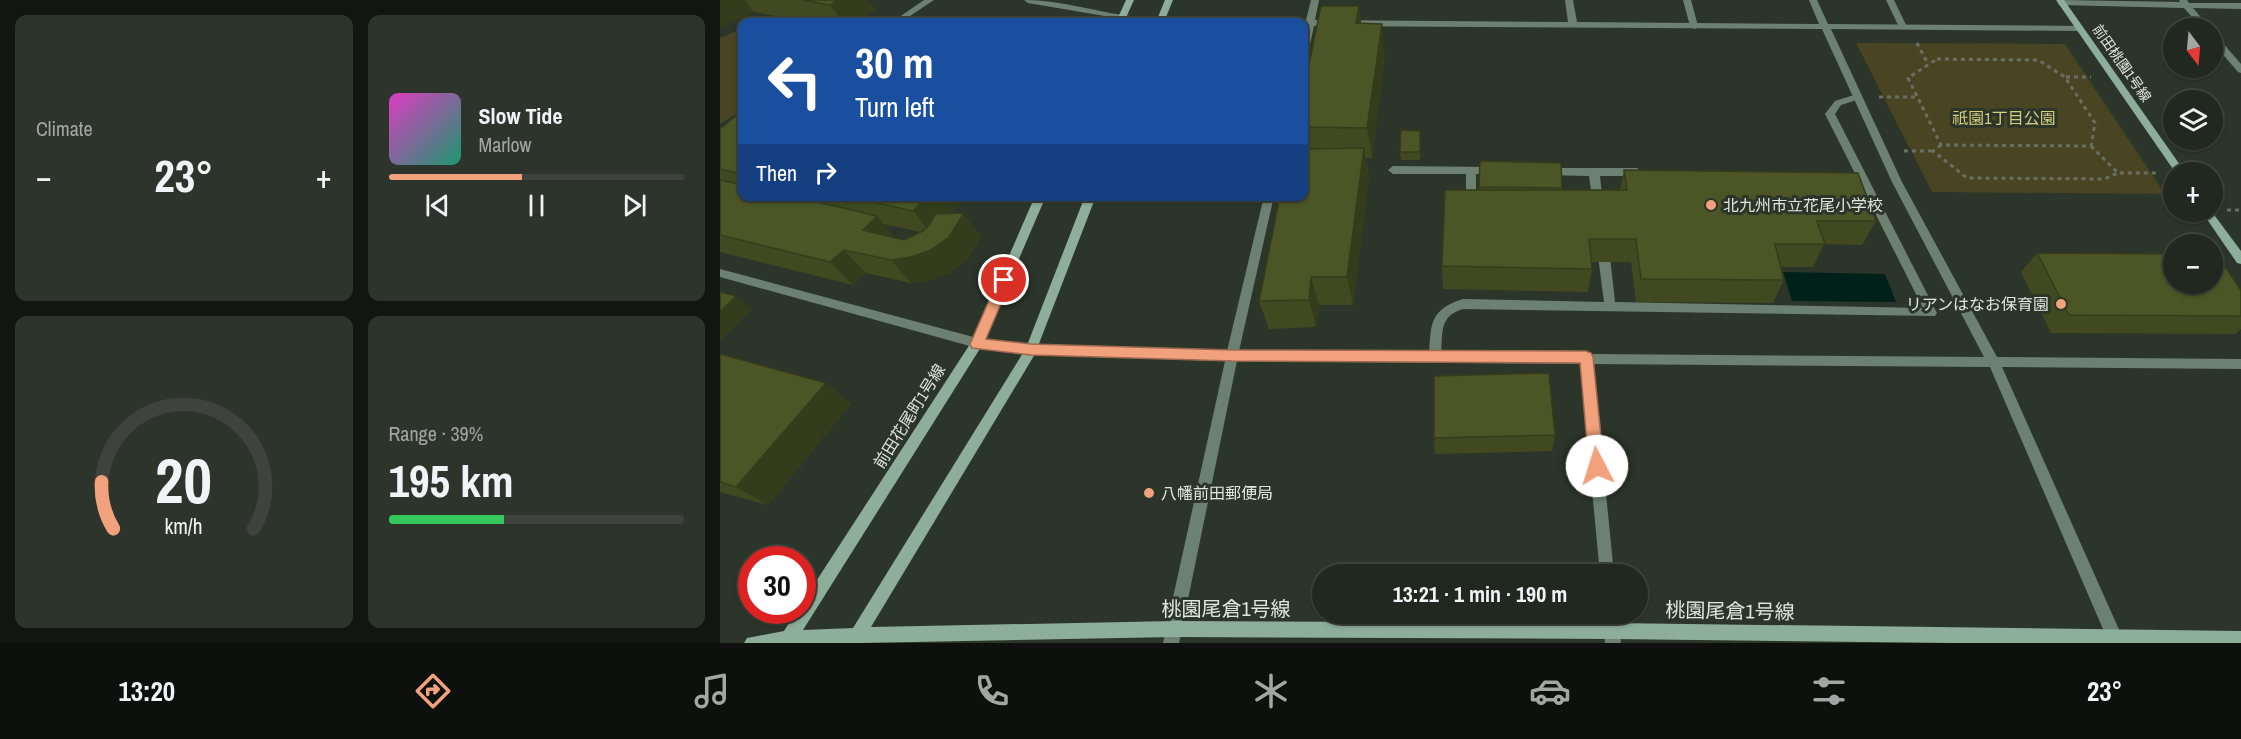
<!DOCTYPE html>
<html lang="en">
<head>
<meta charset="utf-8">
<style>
  :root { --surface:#21281f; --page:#2d342c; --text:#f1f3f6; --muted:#a2a6a4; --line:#3e443d; --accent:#f1a17c }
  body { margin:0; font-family:"Archivo Narrow","Noto Sans JP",sans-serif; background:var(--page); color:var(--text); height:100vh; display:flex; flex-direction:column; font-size:22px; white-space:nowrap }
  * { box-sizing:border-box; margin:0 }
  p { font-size:20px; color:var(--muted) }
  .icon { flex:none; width:33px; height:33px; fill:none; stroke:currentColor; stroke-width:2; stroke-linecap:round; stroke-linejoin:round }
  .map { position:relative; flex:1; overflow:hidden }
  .details { display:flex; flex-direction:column; gap:15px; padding:15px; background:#121611; width:720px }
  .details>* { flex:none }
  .banner { position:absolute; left:18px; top:18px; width:570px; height:183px; border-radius:12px; box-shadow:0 2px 4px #0004,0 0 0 2px var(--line); background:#1a4fa0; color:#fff; overflow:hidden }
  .needle { width:39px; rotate:164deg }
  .controls { position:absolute; left:1443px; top:18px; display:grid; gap:12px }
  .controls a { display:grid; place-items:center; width:60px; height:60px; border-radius:50%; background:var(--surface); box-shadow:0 2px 4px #0004,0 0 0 2px var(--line); font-size:30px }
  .speed { position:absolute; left:18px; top:546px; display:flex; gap:12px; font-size:30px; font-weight:700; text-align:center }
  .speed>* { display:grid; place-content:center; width:78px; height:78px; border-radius:50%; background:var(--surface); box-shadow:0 2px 4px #0004,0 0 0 2px var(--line); line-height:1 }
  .speed .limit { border:9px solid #d22; background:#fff; color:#111 }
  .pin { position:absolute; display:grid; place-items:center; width:51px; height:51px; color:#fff; margin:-26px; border:3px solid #fff; border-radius:50%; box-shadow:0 2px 6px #0007 }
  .me { position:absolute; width:66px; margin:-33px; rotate:355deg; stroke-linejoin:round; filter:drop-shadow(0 0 4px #0008) }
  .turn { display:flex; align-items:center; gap:21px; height:126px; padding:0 18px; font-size:27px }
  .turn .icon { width:78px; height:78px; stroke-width:2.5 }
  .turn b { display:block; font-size:42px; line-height:51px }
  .then { display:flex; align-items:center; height:57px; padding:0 18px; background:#0003; gap:12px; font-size:22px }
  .big { font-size:45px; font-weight:700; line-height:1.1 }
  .details .tile { flex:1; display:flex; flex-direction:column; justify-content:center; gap:9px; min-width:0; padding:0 21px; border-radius:12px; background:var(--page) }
  .details .dial { align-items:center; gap:0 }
  .dial svg { height:156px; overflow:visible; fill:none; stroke:var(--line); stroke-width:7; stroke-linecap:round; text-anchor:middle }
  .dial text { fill:var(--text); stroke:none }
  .song { display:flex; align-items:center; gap:18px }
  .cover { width:72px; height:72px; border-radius:9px; background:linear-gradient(135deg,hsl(310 70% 55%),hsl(160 70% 35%)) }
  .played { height:6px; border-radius:3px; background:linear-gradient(90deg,var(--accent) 45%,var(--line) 45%) }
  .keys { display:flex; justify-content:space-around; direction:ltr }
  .heat { display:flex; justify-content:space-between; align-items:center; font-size:33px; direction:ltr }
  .charge { height:9px; border-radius:4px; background:linear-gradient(90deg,#34c759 39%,var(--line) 0) }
  .details .tiles { flex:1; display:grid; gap:15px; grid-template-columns:repeat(2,1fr) }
  .trip { position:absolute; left:592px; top:564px; width:336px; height:60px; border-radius:30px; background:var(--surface); box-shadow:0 2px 4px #0004,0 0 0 2px var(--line); font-weight:700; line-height:60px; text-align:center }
  .tab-bar { display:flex; height:96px; justify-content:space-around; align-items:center; background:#0d100c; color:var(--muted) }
  .tab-bar .icon { width:42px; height:42px }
  .tab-bar .active { color:var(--accent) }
  .tab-bar b { font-size:27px; color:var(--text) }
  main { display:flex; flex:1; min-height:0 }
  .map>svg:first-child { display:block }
</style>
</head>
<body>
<main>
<section class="details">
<div class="tiles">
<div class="tile"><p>Climate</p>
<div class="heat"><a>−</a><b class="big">23°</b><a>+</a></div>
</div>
<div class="tile">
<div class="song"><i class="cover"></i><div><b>Slow Tide</b><p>Marlow</p></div></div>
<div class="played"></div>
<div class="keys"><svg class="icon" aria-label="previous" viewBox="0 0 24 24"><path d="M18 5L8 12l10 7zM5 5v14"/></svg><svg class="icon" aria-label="pause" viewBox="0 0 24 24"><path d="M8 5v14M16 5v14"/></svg><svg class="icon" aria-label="next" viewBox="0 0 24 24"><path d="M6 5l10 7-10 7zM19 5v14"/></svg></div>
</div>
<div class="tile dial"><svg viewBox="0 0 100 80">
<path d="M14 69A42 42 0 1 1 86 69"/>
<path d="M14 69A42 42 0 0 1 8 45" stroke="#f1a17c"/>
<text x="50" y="56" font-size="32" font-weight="700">20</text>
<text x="50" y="72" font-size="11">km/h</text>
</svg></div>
<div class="tile"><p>Range · 39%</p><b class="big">195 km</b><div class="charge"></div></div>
</div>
</section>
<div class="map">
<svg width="1521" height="643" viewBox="0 0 1521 643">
  <rect width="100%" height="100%" fill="#2c3529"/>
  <g fill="#494421">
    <path d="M22 29V110L0 124V38Z"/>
    <path d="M1136 43 1345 44 1445 194 1212 192Z"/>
  </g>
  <path fill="#002119" d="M1063 272 1165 274 1176 302 1072 301Z"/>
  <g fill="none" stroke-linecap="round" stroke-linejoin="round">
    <g stroke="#687065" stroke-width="3" stroke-dasharray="4 4" stroke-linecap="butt">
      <path d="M33 19 36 22"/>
      <path d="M1197 43 1208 64"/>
      <path d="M1217 59 1318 60 1345 77 1375 123 1371 146 1221 145 1188 78Z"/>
      <path d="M1346 77H1371"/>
      <path d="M1159 97H1197"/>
      <path d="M1221 145 1213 151 1247 178 1384 179 1398 173"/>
      <path d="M1371 146 1398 173H1438"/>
      <path d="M1184 151H1212"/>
      <path d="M1507 210H1521"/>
    </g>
    <g fill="#6d8173" fill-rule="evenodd">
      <path d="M963 0H971L978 26 977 28 974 29 970 26Z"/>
      <path d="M1166 0H1174L1187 27 1186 29H1180Z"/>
      <path d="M1137 94 1140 95V99L1121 105 1115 114 1217 313 1215 316 743 309C718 316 723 335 721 356L719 360 715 361 711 360 709 356C711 324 709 310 743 299L884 302 877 248 883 244 889 248 895 302 1203 308 1105 114 1115 101Z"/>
      <path d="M673 166 774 167 779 171 774 175 756 174V204L751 208 746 204V174H673L668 170Z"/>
      <path d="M825 168H917L922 172 917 176H880L883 204 878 208 873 204 869 176 821 175 820 172Z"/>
    </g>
    <g fill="#6d8173" fill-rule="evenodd">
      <path d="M204 0H214L181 22H172Z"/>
      <path d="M304 0C342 0 379 13 417 17 473 23 530 20 586 20L591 0H599L595 20 848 22 845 0H853L857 22 1099 24 1089 0H1097L1108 24 1362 26 1363 28 1359 31 1111 29 1182 182 1277 357 1521 359V369L1282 367 1405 643H1389L1270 367 873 364 894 574H880L860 364 517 361 459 643H443L505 361 311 355 257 348 0 277V269L257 338 311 345 507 351 544 196H554L519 351 862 354 866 352 871 354 1264 357 1172 182 1102 29 594 26 589 49 584 52V22H420L308 3Z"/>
      <path d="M1342 0 1460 2 1459 0H1467L1469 3H1521V9L1473 8 1490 28H1482L1464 8 1339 5 1338 3Z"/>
      <path d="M1492 33 1495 34 1521 64V73L1518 72 1492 42Z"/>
      <path d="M882 614H897L901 643H885Z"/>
    </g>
    <g fill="#8dae98" fill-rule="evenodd">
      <path d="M406 0H414L404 22H396Z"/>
      <path d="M445 0H453L444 22H436Z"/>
      <path d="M1336 0H1344L1465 172H1455Z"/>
      <path d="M315 196H326L261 347 83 630 133 628 306 348 365 196H376L315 354 151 627 454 621 892 623 1521 631V643H1233L892 639 454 637 141 643H24L27 638 64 631 77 610H82V603L252 341Z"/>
      <path d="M1482 212H1492L1521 251V264L1517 263Z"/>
    </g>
  </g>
  <g fill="#414921" fill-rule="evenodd">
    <path d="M0 0H148L155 10 137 22H89L34 12Z"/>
    <path d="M639 6 641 23 665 55 652 158H646L649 178 633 305H599L596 327 549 329 539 301 584 196V89Z"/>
    <path d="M22 111V196H247L231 214 261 237 247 260 230 273 211 280 191 283 146 273 133 285 0 252V129ZM163 224 201 232 184 240 175 238Z"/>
    <path d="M701 138 700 160H681L680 152Z"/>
    <path d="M760 161 842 188V190H900L904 170 1156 221 1142 245 1104 244 1093 267H1061L1064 280 1053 303 916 302 911 262H871L872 269 868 292 723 289 722 266 759 190Z"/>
    <path d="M1317 253 1521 291V329L1515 334 1331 333 1301 272Z"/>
    <path d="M0 354 106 383 131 404 48 505 0 492Z"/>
    <path d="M835 435 832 451 715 454 714 438Z"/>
  </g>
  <g fill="#353c1b">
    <path d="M0 0H25L34 12 0 28Z"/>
    <path d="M117 0H148L155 10 137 22H123L110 5Z"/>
    <path d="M639 6 643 37 636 23Z"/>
    <path d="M662 24 665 55 652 158 647 128Z"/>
    <path d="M644 148 649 178 633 305 627 277Z"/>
    <path d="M207 196H247L212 235 193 211Z"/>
    <path d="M244 213 261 237 247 260 230 273 211 280 191 283 171 260Z"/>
    <path d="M157 216 177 240 143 230Z"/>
    <path d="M124 250 146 273 133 285 110 262Z"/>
    <path d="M591 277 599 305 596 327 589 300Z"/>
    <path d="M16 296 32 309 0 341V312Z"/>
    <path d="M106 383 131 404 48 505 16 487Z"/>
  </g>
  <g fill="#4c5526" stroke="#353c1b" stroke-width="1.5">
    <path d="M82 0H117L110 5Z"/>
    <path d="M601 6H639L636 23 662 24 647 128 584 127V89Z"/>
    <path d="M22 111V174L0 169V129Z"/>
    <path d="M681 130 700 131V152H680Z"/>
    <path d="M644 148 627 277H591L589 300 539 301 560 196H584V149Z"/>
    <path d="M760 161 841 163 842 188 759 187Z"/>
    <path d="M904 170 1138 173 1156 221H1097L1105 244H1055L1064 280 921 279 916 239H869L872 269 722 266 725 190H907Z"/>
    <path d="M0 180 22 185V196H72L157 216 143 230 184 240 203 231 210 224 215 214 244 213 229 237 211 250 191 257 171 260 124 250 110 262 0 235Z"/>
    <path d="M127 196H207L193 211Z"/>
    <path d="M1317 253 1454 254V284H1492V254H1497L1521 291V316L1349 315Z"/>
    <path d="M0 292 16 296 0 312Z"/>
    <path d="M0 354 106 383 16 487 0 482Z"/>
    <path d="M829 373 835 435 714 438V376Z"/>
  </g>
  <path fill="#f1a17c" stroke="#9d6951" stroke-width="1.5" d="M284 275 291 280 266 339 311 344 512 350 866 351 871 353 873 357 884 466 882 471 877 473 871 471 869 466 860 363 512 361 311 355 252 348 250 344 278 280Z"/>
  <g fill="#f1a17c" stroke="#2c3529" stroke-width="2">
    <circle cx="991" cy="205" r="6"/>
    <circle cx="1341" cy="304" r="6"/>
    <circle cx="429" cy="493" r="6"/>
  </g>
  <g text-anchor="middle" stroke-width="6" stroke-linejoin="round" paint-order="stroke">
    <g font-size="14" fill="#e0e6de" stroke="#2c3529">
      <text transform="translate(1402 63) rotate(55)" y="5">前田桃園1号線</text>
    </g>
    <g font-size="16" fill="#d8cc7e" stroke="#2c3529">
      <text x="1284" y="124">祇園1丁目公園</text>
    </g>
    <g font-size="16" fill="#e0e6de" stroke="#2c3529" text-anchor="start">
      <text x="1003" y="211">北九州市立花尾小学校</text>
      <text x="1329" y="310" text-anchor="end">リアンはなお保育園</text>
      <text x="441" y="499">八幡前田郵便局</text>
    </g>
    <g font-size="16" fill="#e0e6de" stroke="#2c3529">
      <text transform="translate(189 416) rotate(-58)" y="6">前田花尾町1号線</text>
    </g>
    <g font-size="20" fill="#e0e6de" stroke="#2c3529">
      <text x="506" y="616">桃園尾倉1号線</text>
      <text transform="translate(1010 611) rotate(1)" y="7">桃園尾倉1号線</text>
    </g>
  </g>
</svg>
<div class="controls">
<a><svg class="needle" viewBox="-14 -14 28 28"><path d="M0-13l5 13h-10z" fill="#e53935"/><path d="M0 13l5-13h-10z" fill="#a2a6a4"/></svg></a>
<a><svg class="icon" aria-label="layers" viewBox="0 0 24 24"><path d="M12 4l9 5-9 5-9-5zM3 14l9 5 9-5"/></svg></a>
<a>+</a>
<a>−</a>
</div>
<div class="speed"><div class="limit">30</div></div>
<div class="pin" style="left:284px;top:280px;background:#d93025"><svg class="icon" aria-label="arrive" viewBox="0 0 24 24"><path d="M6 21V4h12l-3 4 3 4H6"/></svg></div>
<svg class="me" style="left:877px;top:466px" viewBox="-20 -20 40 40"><circle r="19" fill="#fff"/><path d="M0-13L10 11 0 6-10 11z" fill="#f1a17c"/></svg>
<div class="trip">13:21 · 1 min · 190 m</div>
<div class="banner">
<div class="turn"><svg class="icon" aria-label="left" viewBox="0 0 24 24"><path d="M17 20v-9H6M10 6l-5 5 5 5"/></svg><div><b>30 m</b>Turn left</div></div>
<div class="then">Then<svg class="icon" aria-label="right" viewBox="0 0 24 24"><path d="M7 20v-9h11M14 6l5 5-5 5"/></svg></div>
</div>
</div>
</main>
<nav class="tab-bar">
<b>13:20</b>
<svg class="icon active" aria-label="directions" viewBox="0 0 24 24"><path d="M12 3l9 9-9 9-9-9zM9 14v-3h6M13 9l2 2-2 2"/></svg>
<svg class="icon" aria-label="music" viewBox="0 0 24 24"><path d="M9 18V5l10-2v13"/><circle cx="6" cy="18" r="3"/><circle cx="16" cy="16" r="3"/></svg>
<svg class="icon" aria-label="phone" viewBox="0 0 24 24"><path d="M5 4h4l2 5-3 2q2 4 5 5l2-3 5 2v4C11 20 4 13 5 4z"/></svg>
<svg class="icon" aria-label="climate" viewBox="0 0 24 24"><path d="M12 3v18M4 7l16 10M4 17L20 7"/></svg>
<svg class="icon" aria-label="car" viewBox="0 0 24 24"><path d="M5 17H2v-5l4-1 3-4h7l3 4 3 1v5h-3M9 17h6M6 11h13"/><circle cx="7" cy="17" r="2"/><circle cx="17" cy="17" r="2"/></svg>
<svg class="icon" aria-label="filters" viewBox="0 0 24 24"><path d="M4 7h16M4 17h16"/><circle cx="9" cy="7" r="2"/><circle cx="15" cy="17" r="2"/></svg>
<b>23°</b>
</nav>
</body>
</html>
